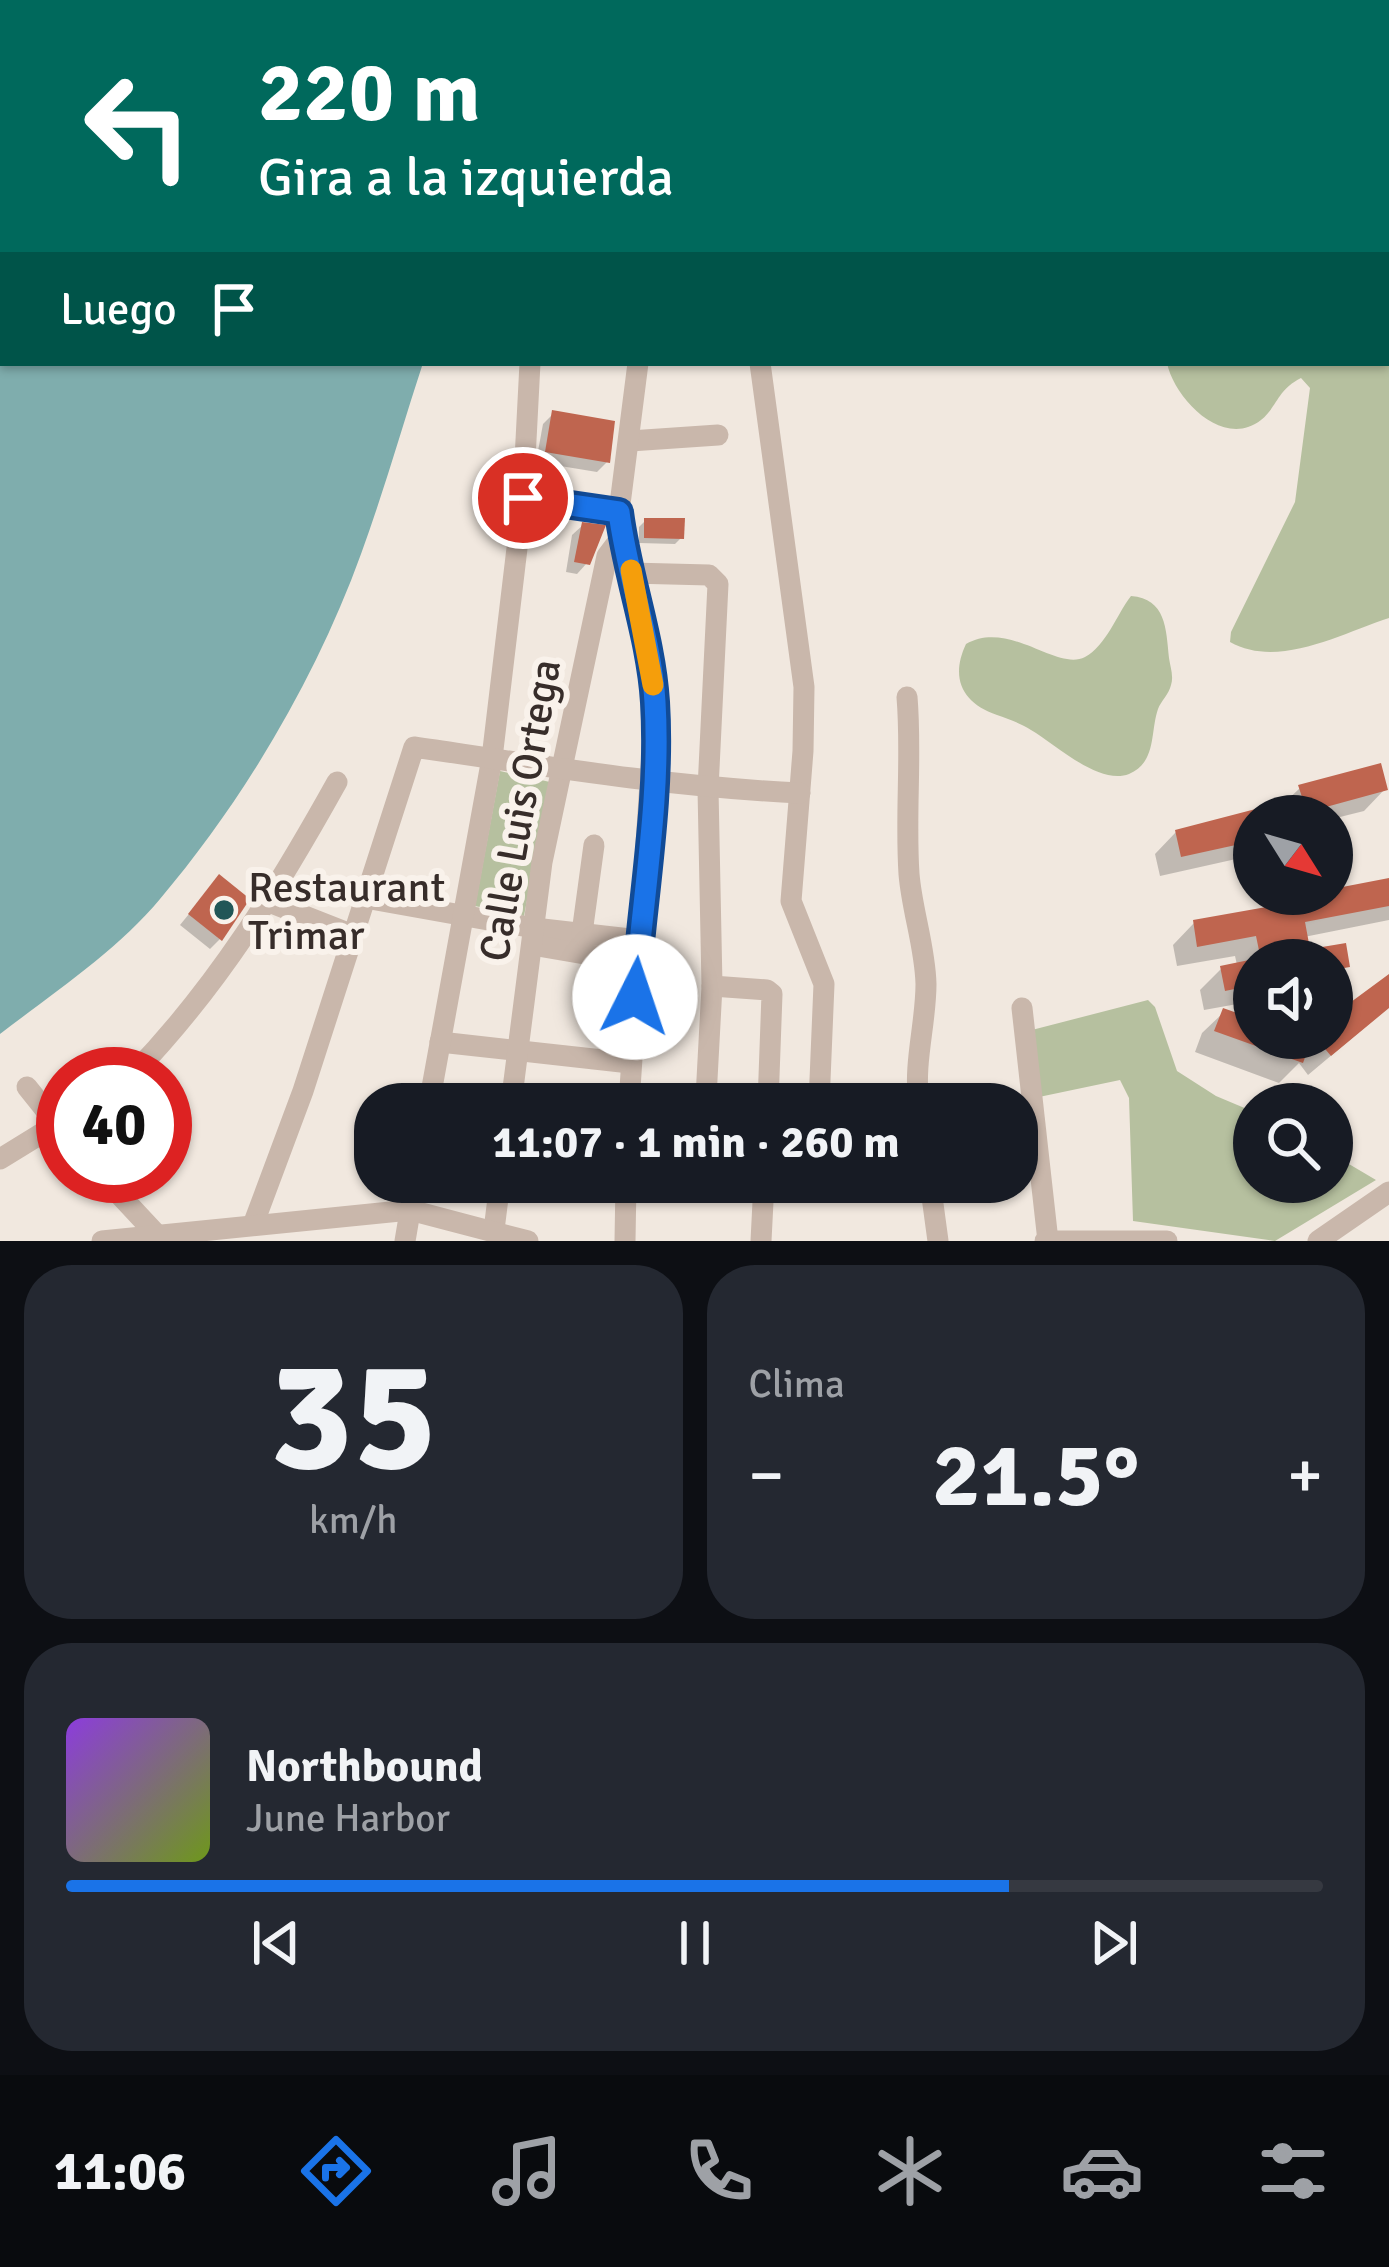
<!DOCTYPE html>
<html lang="es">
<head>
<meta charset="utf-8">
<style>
  :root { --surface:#171b24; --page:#242831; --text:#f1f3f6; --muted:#9ea1a6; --line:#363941; --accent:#1a73e8 }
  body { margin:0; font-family:Signika,sans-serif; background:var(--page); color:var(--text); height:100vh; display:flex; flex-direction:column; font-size:45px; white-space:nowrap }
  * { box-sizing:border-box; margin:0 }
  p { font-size:39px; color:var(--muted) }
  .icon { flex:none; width:66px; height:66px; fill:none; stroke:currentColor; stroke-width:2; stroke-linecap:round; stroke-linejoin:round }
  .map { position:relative; height:1241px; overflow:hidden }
  .side { display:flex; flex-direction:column; gap:24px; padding:24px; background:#0d0f14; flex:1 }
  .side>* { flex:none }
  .banner { position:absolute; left:0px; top:0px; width:1389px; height:366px; box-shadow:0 3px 9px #0004; background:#00695c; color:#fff; overflow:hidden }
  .needle { width:78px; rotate:127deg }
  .controls { position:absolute; left:1233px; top:795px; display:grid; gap:24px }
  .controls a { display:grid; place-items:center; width:120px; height:120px; border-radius:50%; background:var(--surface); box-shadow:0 3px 9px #0004; font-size:60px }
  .speed { position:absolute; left:36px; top:1047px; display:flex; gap:24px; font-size:60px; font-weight:700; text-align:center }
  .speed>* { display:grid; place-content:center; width:156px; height:156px; border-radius:50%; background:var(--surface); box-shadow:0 3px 9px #0004; line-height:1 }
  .speed .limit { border:18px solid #d22; background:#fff; color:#111 }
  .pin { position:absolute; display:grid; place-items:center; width:102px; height:102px; color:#fff; margin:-51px; border:6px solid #fff; border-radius:50%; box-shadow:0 3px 12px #0007 }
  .me { position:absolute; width:132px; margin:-66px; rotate:4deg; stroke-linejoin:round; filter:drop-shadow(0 0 9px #0008) }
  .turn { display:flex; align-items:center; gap:42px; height:252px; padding:0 60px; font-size:54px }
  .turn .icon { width:156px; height:156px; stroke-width:2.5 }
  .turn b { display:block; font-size:84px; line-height:102px }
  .then { display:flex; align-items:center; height:114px; padding:0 60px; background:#0003; gap:24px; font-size:45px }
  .big { font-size:90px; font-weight:800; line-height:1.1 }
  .side .tile { flex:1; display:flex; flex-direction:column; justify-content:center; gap:18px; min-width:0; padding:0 42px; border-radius:48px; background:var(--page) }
  .side .dial { align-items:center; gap:0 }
  .dial b { font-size:156px; line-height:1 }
  .song { display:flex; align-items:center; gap:36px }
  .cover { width:144px; height:144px; border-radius:18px; background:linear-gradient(135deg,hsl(270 70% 55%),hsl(80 70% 35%)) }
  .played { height:12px; border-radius:6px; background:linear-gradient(90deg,var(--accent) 75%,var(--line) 75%) }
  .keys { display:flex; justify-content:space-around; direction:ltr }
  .heat { display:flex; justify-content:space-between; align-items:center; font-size:66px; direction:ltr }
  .side .tiles { flex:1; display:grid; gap:24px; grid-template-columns:1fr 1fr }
  .tile:last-child { grid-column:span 2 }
  .trip { position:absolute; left:354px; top:1083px; width:684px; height:120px; border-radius:48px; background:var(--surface); box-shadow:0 3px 9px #0004; font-weight:800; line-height:120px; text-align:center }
  .menu { display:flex; height:192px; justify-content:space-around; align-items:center; background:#090b0e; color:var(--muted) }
  .menu .icon { width:84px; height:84px }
  .menu .current { color:var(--accent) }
  .menu b { font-size:54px; color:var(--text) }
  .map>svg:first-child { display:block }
</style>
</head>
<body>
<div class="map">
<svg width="1389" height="1241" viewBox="0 0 1389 1241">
  <rect width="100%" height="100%" fill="#f1e8df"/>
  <g fill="#b6c09f">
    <path d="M1389 206V618C1340 634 1278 669 1230 642L1231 632 1295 502 1310 388 1301 378C1277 390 1278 406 1261 420 1223 450 1174 398 1167 363H1386Z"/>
    <path d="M1131 596C1166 599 1166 628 1169 658 1170 666 1174 676 1171 685 1169 694 1161 701 1158 709 1150 732 1157 762 1129 774 1099 786 1054 743 1031 730 1020 723 1008 719 997 715 962 703 950 678 966 644 1009 619 1057 672 1085 657 1106 646 1117 614 1131 596Z"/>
    <path d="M500 771 550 782 524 916 475 906Z"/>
    <path d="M1148 1000 1155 1007 1177 1071 1216 1096 1254 1112V1182H1332V1154L1376 1180 1275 1241 1133 1221 1129 1098 1120 1080 1039 1097 1028 1031Z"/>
  </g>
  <path fill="#7fadad" d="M0 0 396 3H3V363H423C402 427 384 491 361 554 317 676 244 800 160 899 118 950 52 994 0 1034Z"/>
  <g fill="#0003">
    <path d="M816 0H846L845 3Z"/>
    <path d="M939 0H980L978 3Z"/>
    <path d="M553 414 607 462 597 472 536 462 543 424Z"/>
    <path d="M645 521 681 538 675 544 639 543V527Z"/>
    <path d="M583 525 587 563 577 574 566 572 572 535Z"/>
    <path d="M1300 788 1385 789 1364 811 1332 819V816H1254V855L1160 876 1155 854 1176 832 1282 805Z"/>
    <path d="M1389 880V920L1304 937 1307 953 1344 946 1347 966 1332 981V960H1254V1001L1204 1010 1200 990 1221 969 1237 965 1235 956 1177 966 1173 945 1194 923 1305 904 1313 896Z"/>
    <path d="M210 888 220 939 210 949 180 925Z"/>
    <path d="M1389 978V1007L1308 1075 1299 1063 1279 1083 1195 1052 1202 1033 1224 1012 1254 1023V1038H1332V1021Z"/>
  </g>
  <g fill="#bf654f">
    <path d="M552 410 615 421 610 463 545 452Z"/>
    <path d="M644 518H685L684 539 644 538Z"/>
    <path d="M582 522 606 525 590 565 574 562Z"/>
    <path d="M1381 763 1388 790 1293 816H1254V841L1181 857 1175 830 1302 797 1298 785Z"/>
    <path d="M219 874 250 899 222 941 188 914Z"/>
    <path d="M1389 878V906L1305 922 1310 949 1346 943 1350 967 1332 970V960H1261L1256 936 1197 947 1193 920 1312 899 1311 894H1332V889Z"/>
    <path d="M1254 959V985L1225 991 1220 966Z"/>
    <path d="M1389 974V1008L1331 1056 1316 1038H1332V1016Z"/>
    <path d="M1223 1008 1254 1019V1038H1312L1303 1063 1214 1031Z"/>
  </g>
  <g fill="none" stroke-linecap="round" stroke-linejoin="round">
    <g stroke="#c9b7ab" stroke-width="21">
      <path d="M571 3 572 0"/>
      <path d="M664 3V0"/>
      <path d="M1386 202 1389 199"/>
      <path d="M1386 340 1389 339"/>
      <path d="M760 363 804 687 803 751 791 901 824 984 819 1104"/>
      <path d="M630 441 718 435"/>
      <path d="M523 498 619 512"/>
      <path d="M631 573 709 575 718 584 708 789 712 986 706 1098"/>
      <path d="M907 697C912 756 905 814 909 874 912 911 925 946 926 984 926 1024 913 1064 919 1104"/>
      <path d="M365 898 534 928 639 940"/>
      <path d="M269 902 353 935"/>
      <path d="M582 933 594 845"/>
      <path d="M532 945 637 963"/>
      <path d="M712 986 767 990 772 994 768 1104"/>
      <path d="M1022 1008 1048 1241"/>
      <path d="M440 1042 630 1063"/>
      <path d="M133 1074C218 986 278 888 337 782"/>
      <path d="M27 1087 63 1132"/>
      <path d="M629 1096 819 1101"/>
      <path d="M429 1104 492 758 523 498 530 363"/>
      <path d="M511 1104 542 862 607 556 622 536"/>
      <path d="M629 1104 655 706 651 660 619 512 638 363"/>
      <path d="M0 1159 57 1124"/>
      <path d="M102 1176 157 1235"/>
      <path d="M930 1182 938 1241"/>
      <path d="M253 1225 303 1091 414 747C543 766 670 787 800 793"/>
      <path d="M494 1230 500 1182"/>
      <path d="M102 1241 410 1210 528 1241"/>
      <path d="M405 1241 415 1182"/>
      <path d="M625 1241 626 1182"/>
      <path d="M761 1241 764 1182"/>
      <path d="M1045 1241H1167"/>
      <path d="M1318 1241 1389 1192"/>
    </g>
  </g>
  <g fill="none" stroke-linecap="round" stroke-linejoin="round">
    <defs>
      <path id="route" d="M523 498 619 512C627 576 651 637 655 702 661 799 642 900 635 997"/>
    </defs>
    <use href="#route" stroke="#114b97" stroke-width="30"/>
    <use href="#route" stroke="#1a73e8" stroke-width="21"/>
    <path stroke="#f59e0b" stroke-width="21" d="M631 570 653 685"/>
  </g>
  <circle fill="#215657" stroke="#f9f2eb" stroke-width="4.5" cx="224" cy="910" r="12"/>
  <g text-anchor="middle" stroke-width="12" stroke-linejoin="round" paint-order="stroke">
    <g font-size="42" fill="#372d2a" stroke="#f9f2eb">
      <text transform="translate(519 810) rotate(-80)" y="15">Calle Luis Ortega</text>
    </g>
    <g font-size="42" fill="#372d2a" stroke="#f9f2eb" text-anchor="start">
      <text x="248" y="901">Restaurant<tspan x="248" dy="48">Trimar</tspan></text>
    </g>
  </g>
</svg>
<div class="controls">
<a><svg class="needle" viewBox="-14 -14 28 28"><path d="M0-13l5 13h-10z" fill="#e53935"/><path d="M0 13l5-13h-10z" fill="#9ea1a6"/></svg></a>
<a><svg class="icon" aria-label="sound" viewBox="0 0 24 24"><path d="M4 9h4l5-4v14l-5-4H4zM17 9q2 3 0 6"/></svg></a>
<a><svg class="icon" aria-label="search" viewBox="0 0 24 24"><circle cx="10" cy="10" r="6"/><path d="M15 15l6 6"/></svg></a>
</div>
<div class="speed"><div class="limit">40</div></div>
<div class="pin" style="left:523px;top:498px;background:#d93025"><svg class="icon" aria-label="arrive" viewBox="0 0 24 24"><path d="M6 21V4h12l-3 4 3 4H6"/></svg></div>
<svg class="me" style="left:635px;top:997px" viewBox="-20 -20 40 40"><circle r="19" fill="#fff"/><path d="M0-13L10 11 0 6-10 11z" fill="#1a73e8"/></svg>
<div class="trip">11:07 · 1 min · 260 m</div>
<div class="banner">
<div class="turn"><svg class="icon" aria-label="left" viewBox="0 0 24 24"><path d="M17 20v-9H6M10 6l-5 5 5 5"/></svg><div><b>220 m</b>Gira a la izquierda</div></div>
<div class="then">Luego<svg class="icon" aria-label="arrive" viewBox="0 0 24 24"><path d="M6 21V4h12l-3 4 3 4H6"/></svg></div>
</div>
</div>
<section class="side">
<div class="tiles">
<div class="tile dial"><b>35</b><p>km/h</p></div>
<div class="tile"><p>Clima</p>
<div class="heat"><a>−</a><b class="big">21.5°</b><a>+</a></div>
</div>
<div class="tile">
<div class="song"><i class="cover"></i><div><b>Northbound</b><p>June Harbor</p></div></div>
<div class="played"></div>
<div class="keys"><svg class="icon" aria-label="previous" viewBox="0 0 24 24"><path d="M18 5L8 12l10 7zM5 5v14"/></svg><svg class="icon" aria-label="pause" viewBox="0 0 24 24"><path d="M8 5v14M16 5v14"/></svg><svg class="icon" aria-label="next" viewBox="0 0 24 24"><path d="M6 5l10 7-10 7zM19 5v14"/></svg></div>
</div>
</div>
</section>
<nav class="menu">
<b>11:06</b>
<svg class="icon current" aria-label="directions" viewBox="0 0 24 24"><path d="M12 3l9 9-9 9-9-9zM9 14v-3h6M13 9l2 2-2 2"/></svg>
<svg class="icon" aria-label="music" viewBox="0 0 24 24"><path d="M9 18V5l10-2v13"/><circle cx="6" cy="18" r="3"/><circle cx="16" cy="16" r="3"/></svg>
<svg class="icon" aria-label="phone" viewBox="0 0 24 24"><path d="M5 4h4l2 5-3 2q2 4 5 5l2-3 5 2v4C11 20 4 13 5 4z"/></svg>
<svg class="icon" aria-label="climate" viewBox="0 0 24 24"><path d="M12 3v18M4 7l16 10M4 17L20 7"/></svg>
<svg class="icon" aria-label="car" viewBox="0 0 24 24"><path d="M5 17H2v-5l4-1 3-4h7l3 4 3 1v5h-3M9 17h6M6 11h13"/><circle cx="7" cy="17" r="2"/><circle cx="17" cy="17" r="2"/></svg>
<svg class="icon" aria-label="filters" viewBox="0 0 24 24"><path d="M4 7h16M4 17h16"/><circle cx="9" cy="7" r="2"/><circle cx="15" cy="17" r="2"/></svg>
</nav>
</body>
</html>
